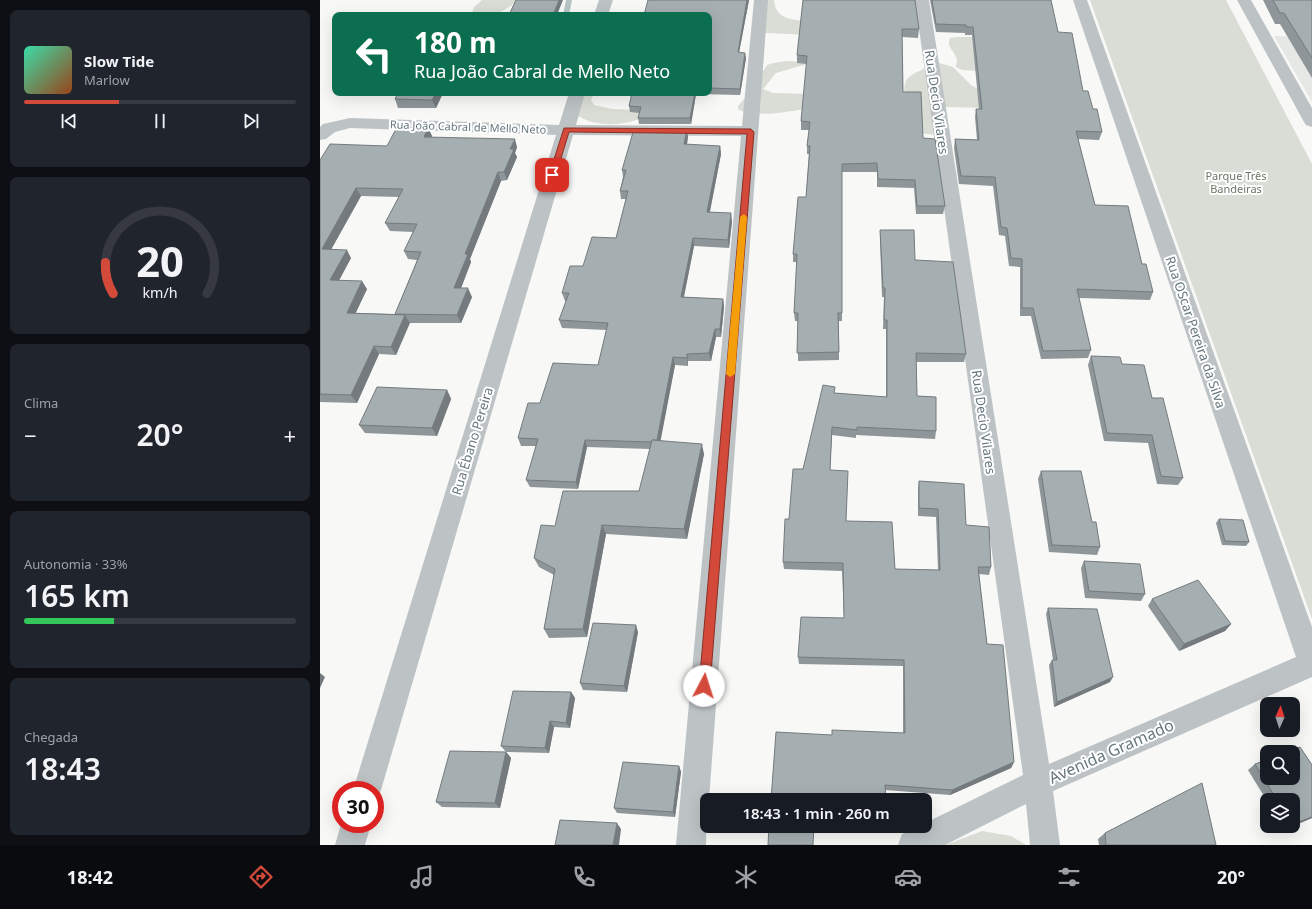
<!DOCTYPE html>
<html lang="pt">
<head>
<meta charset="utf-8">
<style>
  :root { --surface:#171b24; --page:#20242c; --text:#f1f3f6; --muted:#9ea1a6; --line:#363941; --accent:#d34a3b }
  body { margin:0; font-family:"Noto Sans",sans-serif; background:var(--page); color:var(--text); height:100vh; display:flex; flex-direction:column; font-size:15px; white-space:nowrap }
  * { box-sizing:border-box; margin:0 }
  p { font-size:13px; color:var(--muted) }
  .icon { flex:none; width:22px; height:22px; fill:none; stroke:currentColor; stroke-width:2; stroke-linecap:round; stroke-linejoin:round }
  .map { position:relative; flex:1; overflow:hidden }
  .sheet { display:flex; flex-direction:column; gap:10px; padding:10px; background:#0d0f14; width:320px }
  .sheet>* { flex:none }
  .hud { position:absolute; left:12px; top:12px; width:380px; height:84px; border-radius:8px; box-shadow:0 4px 16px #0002; background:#0b6e4f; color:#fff; overflow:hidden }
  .needle { width:26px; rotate:3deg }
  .tools { position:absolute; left:940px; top:697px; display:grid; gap:8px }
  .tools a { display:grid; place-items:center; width:40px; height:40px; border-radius:8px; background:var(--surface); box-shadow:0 4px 16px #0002; font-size:20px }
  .speed { position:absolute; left:12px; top:781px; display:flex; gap:8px; font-size:20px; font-weight:700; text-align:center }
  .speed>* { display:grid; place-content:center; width:52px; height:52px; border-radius:50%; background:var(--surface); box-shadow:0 4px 16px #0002; line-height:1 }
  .speed .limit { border:6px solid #d22; background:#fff; color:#111 }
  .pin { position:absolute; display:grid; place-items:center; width:34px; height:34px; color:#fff; margin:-17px; border-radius:8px; box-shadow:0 2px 6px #0006 }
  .me { position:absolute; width:44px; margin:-22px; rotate:5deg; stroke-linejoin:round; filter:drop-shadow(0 0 3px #0008) }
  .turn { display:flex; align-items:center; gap:14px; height:84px; padding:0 16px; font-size:18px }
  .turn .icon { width:52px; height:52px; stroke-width:2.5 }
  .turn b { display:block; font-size:28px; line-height:34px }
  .big { font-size:30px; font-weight:600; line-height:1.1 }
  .sheet .tile { flex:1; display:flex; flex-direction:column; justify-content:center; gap:6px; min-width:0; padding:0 14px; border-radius:8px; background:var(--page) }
  .sheet .dial { align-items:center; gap:0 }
  .dial svg { height:104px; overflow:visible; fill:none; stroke:var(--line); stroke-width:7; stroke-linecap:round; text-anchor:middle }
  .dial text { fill:var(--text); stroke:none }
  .song { display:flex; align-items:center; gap:12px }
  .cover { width:48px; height:48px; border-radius:6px; background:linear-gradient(135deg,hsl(160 70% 55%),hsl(20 70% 35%)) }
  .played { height:4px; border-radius:2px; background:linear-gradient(90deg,var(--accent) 35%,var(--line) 35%) }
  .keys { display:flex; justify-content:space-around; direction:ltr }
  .heat { display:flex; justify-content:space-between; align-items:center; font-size:22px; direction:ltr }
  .charge { height:6px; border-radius:3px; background:linear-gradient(90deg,#34c759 33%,var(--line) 0) }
  .trip { position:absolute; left:380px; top:793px; width:232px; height:40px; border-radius:8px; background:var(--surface); box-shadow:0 4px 16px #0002; font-weight:600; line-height:40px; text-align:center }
  .tabs { display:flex; height:64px; justify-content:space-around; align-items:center; background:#090b0e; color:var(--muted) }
  .tabs .icon { width:28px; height:28px }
  .tabs .selected { color:var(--accent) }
  .tabs b { font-size:18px; color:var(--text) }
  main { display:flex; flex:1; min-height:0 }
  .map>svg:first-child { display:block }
</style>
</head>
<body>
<main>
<section class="sheet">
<div class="tile">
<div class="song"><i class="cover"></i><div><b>Slow Tide</b><p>Marlow</p></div></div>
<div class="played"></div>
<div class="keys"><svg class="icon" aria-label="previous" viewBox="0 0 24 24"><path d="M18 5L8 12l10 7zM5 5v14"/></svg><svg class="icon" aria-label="pause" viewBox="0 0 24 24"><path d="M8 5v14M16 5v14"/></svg><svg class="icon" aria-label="next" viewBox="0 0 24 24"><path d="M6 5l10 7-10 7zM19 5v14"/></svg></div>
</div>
<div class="tile dial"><svg viewBox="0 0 100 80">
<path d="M14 69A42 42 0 1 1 86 69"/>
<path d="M14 69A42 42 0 0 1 8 45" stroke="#d34a3b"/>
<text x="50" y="56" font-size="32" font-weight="700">20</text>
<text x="50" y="72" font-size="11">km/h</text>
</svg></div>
<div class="tile"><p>Clima</p>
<div class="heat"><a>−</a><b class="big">20°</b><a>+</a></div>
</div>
<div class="tile"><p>Autonomia · 33%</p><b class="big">165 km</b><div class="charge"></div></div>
<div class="tile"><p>Chegada</p><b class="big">18:43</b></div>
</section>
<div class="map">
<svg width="992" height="845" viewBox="0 0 992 845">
  <rect width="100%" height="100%" fill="#f8f8f6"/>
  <path fill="#e6e8e6" d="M954 36 992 37V102Z"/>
  <g fill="#d9ddd5">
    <path d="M162 0H198C187 10 167 22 152 13L154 7Z"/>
    <path d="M438 0H454C456 23 476 18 493 23 501 25 510 32 518 36L445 33Z"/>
    <path d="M770 0H906L992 164V619Z"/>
    <path d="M637 37H669L673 72 642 70 636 67 637 59C634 50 626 47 630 38Z"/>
    <path d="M467 61 485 62 487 64 456 73 443 89 453 93 492 94 490 108C472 111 432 119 418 109V106L424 99 447 65 454 63Z"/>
    <path d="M619 63 633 67 651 85 664 93 667 108 627 107 621 110 615 135 594 132C591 119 578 88 588 78 594 72 611 66 619 63Z"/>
    <path d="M252 93H274L271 100 274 105 293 109 319 110 324 117C305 126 272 128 256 114Z"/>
    <path d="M662 831 691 836 706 845H625Z"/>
  </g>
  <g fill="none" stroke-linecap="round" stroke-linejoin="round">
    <path fill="#b7c4c6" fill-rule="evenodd" d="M246 0H252L249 15H243Z"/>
    <g fill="#bdc3c5" fill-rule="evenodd">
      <path d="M279 0H293L288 15H274Z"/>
      <path d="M434 0H448L389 800H387L386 845H356L421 136 253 135 61 790 57 800 55 801V790H33L236 135 30 128 15 132 6 139 0 140V127L3 124 30 118 239 125 249 93H265L256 125 422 126Z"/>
      <path d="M595 0H609L729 764 976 657 753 0H767L992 627V677L733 791 740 845H710L706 804 625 845H578L582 834 600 826H605V823L703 775Z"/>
      <path d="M917 0H931L992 108V127L986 125 984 122Z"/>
      <path d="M21 824H51L45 845H15Z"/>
    </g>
  </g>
  <g fill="#8e9699" fill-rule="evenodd">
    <path d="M328 0H429L419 52 426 58 420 95 376 94 371 124H319L318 118 320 113 310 112 309 106 312 93H389V15Z"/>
    <path d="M483 0 599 29 598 38 582 37 583 92 603 138 625 206 623 214H596L594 188 557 187V172H522V321H519V360L478 361V321H475L474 313 477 262H473V254L486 197 489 154H487V146L489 130H481V121L487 64 477 63V55Z"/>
    <path d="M610 0H731L738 32 763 91 773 109 782 132 779 140 758 139 775 205 822 264 833 292 830 300 759 298 771 350 768 358 721 359 711 316H700V267L689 266 685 236 679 235 673 186 639 184 634 148 635 139 657 140 655 117 656 109H659L652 35H645V33L616 32Z"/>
    <path d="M943 0H992V78L960 24H955Z"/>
    <path d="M78 93H123L116 108H78L75 99Z"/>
    <path d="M108 128 112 136 111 137 197 147 195 153 197 157 187 180 181 181 150 259 151 262 141 288 152 297 141 323H89L76 355 59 354 37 403 0 402V160L67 146ZM41 196 79 197 65 223 70 231 93 232 84 251 88 259 97 260 75 314 35 313 47 289 19 280 31 258 11 249Z"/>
    <path d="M368 137 367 145 400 146 401 154 390 212 412 221 409 248 374 246 364 297 403 299 404 307 401 337H396L391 361H368V366L355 365 340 440 384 454 367 539 286 534 267 637 229 638 224 629 234 575 219 567 214 558 235 526 319 491 330 449 267 447 258 489 210 487 206 480 216 446H201L198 438 220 403 278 365 287 330 242 328 239 320 246 301H245L242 293 263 266 296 238 306 199H301L300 191 303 177 302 170Z"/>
    <path d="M560 230 595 260 646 354 644 362H596L597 396 616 431 615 439 536 435V438L512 435 510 470 526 521 575 569 618 570 616 517 598 516V489L599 481 646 525 671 567 669 575 659 574 667 644 694 762 691 768 630 795 565 790 566 800H451L512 735 583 733V666L479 664 478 657 524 618 522 571 464 569 463 562 469 519 483 469 514 393 566 397V329H563L564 297H562L560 239Z"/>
    <path d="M771 356 802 364 832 398 863 478 858 485 837 484 828 443 784 441 768 365Z"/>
    <path d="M127 390 131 399 117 436 45 433 39 425Z"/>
    <path d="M721 471 772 522 780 547 777 555 729 552 718 479Z"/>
    <path d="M899 519 929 542 926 546 902 545 896 523Z"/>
    <path d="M764 561 825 594 821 601 765 598 761 568Z"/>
    <path d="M832 599 911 624 905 631 859 651 828 606Z"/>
    <path d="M728 608 790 682 734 707 729 665 732 660H733L726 614Z"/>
    <path d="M318 632 307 692 263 690 260 683Z"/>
    <path d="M251 692 255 698 250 728 234 727 229 753 186 752 181 746Z"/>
    <path d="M980 747 992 765V818L973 826V800H947V801L928 770 935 764 947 760V778H973V752H966Z"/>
    <path d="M186 752 191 758 180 808 122 807 116 802Z"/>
    <path d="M359 766 361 772 355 817 297 813 294 808Z"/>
    <path d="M962 826H972L964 829Z"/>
    <path d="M785 833 896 845H779L778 839Z"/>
  </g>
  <g fill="#747a7d">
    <path d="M239 0H243L237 15H233Z"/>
    <path d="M427 0H429L418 58V52Z"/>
    <path d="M425 53 426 58 420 95V89Z"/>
    <path d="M116 93H123L116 108 112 100Z"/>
    <path d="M375 93H376V94L371 124 370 118Z"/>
    <path d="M108 128 112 136 107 146 104 137Z"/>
    <path d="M367 129 368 137 365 153 364 144Z"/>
    <path d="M195 139 197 147 195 153 197 157 187 180 184 172 190 149Z"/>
    <path d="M400 146 401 154 388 220 387 212Z"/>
    <path d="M178 172 181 181 150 259 151 262 138 296 134 288 145 254Z"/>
    <path d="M36 188 41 196 7 257 2 249Z"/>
    <path d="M411 213 412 221 409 248 408 240Z"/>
    <path d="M373 238 374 246 362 305 361 297Z"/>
    <path d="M27 250 31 258 15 288 10 280Z"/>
    <path d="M42 281 47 289 32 321 27 313Z"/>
    <path d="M148 288 152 297 141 323 137 315Z"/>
    <path d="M403 299 404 307 401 337 400 329Z"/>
    <path d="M85 315 90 323 76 355 71 347Z"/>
    <path d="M395 329 396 337 391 361 389 353Z"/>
    <path d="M54 346 59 354 37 403 31 395Z"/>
    <path d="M367 354 368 361V366L367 358Z"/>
    <path d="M353 357 355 365 339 449 337 442Z"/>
    <path d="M127 390 131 399 117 436 112 428Z"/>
    <path d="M265 440 267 447 258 489 256 482Z"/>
    <path d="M382 444 384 454 367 539 364 529Z"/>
    <path d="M282 525 286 534 267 637 263 629Z"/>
    <path d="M911 624 905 631 859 651 864 644Z"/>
    <path d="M316 625 318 632 307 692 304 686Z"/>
    <path d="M0 673 5 677 0 688Z"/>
    <path d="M793 677 790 682 734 707 737 702Z"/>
    <path d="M251 692 255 698 250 728 246 723Z"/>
    <path d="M230 721 234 727 229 753 225 748Z"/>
    <path d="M186 752 191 758 180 808 175 803Z"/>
    <path d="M694 762 691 768 630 795 632 790Z"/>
    <path d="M359 766 361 772 355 817 353 812Z"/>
    <path d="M992 817V818L973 826V824Z"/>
    <path d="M297 823 301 829 299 845H293Z"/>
  </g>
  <g fill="#a5afb2" stroke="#747a7d">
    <path d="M196 0H239L233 15H189Z"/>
    <path d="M328 0H427L418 52 425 53 420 89 389 88V15H324Z"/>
    <path d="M483 0H595L599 29H582L583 92H601L603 138 615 139 625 206H597L595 180 558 179 557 163 522 164V313H518L519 352 477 353 478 313H474L477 254H473L478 197H486L490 146H487L490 122 481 121 487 56 477 55Z"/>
    <path d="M612 0H731L738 32 752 33 763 91H768L773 109H777L782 132 756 131 775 205 808 206 822 264H826L833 292 757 289 771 350 723 351 713 308H702V259L691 258 687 228 681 227 675 177 641 176 635 139 659 140 656 109H662L653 27H646V25L616 24Z"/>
    <path d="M953 0H992V58L964 13H960Z"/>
    <path d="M78 93H116L112 100 75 99Z"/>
    <path d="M312 93H375L370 118H318L321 107 309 106Z"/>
    <path d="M77 127 108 128 104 137 195 139 190 149H194L184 172H178L145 254H148L134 288H148L137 315 75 314 101 252 84 251 97 224 65 223 83 189 36 188 2 249 27 250 10 280 42 281 27 313 85 315 71 347 54 346 31 395 0 394V160L10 144 67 146Z"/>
    <path d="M314 129H367L364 144 400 146 387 212 411 213 408 240 373 238 361 297 403 299 400 329H395L389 353 367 354V358L353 357 337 440H332V442L265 440 256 482 206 480 218 439 198 438 208 403H220L233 363 278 365 288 323 239 320 249 293H242L250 266H263L272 237 296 238 308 191H300L306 170H302Z"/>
    <path d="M560 230H594L595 260 633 262 646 354 596 353 597 396 616 397V431L537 427V430L512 427 510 470 528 471 526 521 572 522 575 569 620 570 618 509 599 508V481L644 484 646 525 669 527 671 567H658L667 644 683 645 694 762 632 790 565 785 566 800 496 798V800H451L456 732 512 735V730L585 733 584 660 478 657 481 617 524 618 523 563 463 562 465 519H469L473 469H483L503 385 515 387 514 393 567 397V320H564L565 288H563Z"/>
    <path d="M771 356 800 357 802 364 824 365 832 398H843L863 478 841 476 832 435 787 433Z"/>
    <path d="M57 387 127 390 112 428 39 425Z"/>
    <path d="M332 440 382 444 364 529 282 525 263 629H224L235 569 214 558 221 525 235 526 243 491H319Z"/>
    <path d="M721 471H761L772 522H776L780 547 732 545Z"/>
    <path d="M899 519 923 520 929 542 905 541Z"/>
    <path d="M764 561 820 564 825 594 769 591Z"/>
    <path d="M878 580 911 624 864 644 832 599Z"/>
    <path d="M728 608 777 609 793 677 737 702 732 660H737Z"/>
    <path d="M273 623 316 625 304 686 260 683Z"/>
    <path d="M193 691 251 692 246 723 230 721 225 748 181 746Z"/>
    <path d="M980 747 992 765V817L973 824V800H957L935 764 947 760V778H973V752H966Z"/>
    <path d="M130 751 186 752 175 803 116 802Z"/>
    <path d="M303 762 359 766 353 812 294 808Z"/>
    <path d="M882 783 896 845H786L785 833Z"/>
    <path d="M240 820 297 823 293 845H235Z"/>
    <path d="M449 826H494L493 845H448Z"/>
  </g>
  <path fill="#d34a3b" stroke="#893026" d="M244 128 431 129 434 132 390 686 388 690 384 692 380 690 379 686 427 134 249 132 236 175 232 177 229 175Z"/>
  <path fill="#f59e0b" d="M424 214 427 217 415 374 410 377 406 374 420 217Z"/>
  <g text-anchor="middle" stroke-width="4" stroke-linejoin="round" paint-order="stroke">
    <g font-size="11" fill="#66777e" stroke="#fff">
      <text transform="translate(148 127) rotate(2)" y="4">Rua João Cabral de Mello Neto</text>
    </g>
    <g font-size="11" fill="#6a7764" stroke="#fff">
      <text x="916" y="180">Parque Três<tspan x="916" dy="13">Bandeiras</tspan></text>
    </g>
    <g font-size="13" fill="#66777e" stroke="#fff">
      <text transform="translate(617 102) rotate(82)" y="5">Rua Decio Vilares</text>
      <text transform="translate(876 332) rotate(71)" y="5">Rua OScar Pereira da Silva</text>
      <text transform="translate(664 422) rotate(82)" y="5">Rua Decio Vilares</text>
      <text transform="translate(152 441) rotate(-73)" y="5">Rua Ébano Pereira</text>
    </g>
    <g font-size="16" fill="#66777e" stroke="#fff">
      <text transform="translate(791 751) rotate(-24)" y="6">Avenida Gramado</text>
    </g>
  </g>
</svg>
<div class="tools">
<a><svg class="needle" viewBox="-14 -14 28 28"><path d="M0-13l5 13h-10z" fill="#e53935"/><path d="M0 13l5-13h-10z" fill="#9ea1a6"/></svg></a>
<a><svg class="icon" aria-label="search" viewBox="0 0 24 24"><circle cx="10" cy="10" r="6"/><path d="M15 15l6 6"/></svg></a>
<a><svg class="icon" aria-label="layers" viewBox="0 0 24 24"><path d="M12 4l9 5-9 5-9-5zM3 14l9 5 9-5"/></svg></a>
</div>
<div class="speed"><div class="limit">30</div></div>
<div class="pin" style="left:232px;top:175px;background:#d93025"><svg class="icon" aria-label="arrive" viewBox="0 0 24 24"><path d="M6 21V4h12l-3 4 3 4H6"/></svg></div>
<svg class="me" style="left:384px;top:686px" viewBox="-20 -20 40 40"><circle r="19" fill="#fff"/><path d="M0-13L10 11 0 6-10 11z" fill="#d34a3b"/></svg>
<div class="trip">18:43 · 1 min · 260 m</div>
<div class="hud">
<div class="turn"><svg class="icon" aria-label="left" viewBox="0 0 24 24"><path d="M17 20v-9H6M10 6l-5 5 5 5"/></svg><div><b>180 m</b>Rua João Cabral de Mello Neto</div></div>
</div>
</div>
</main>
<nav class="tabs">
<b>18:42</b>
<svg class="icon selected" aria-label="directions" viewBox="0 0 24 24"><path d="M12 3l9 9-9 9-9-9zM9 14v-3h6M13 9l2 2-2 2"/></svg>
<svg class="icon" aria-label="music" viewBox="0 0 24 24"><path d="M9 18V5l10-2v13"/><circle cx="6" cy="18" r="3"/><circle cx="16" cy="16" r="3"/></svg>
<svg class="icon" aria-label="phone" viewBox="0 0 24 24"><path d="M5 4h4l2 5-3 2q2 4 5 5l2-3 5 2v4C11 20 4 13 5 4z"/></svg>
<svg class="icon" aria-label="climate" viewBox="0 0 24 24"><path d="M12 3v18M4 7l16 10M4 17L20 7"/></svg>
<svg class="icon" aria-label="car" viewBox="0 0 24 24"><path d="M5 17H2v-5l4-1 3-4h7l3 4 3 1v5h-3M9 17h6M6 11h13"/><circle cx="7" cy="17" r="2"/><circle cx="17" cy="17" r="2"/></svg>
<svg class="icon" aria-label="filters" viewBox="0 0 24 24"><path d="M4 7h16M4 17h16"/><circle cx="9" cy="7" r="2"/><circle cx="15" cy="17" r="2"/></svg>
<b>20°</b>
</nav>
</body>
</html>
